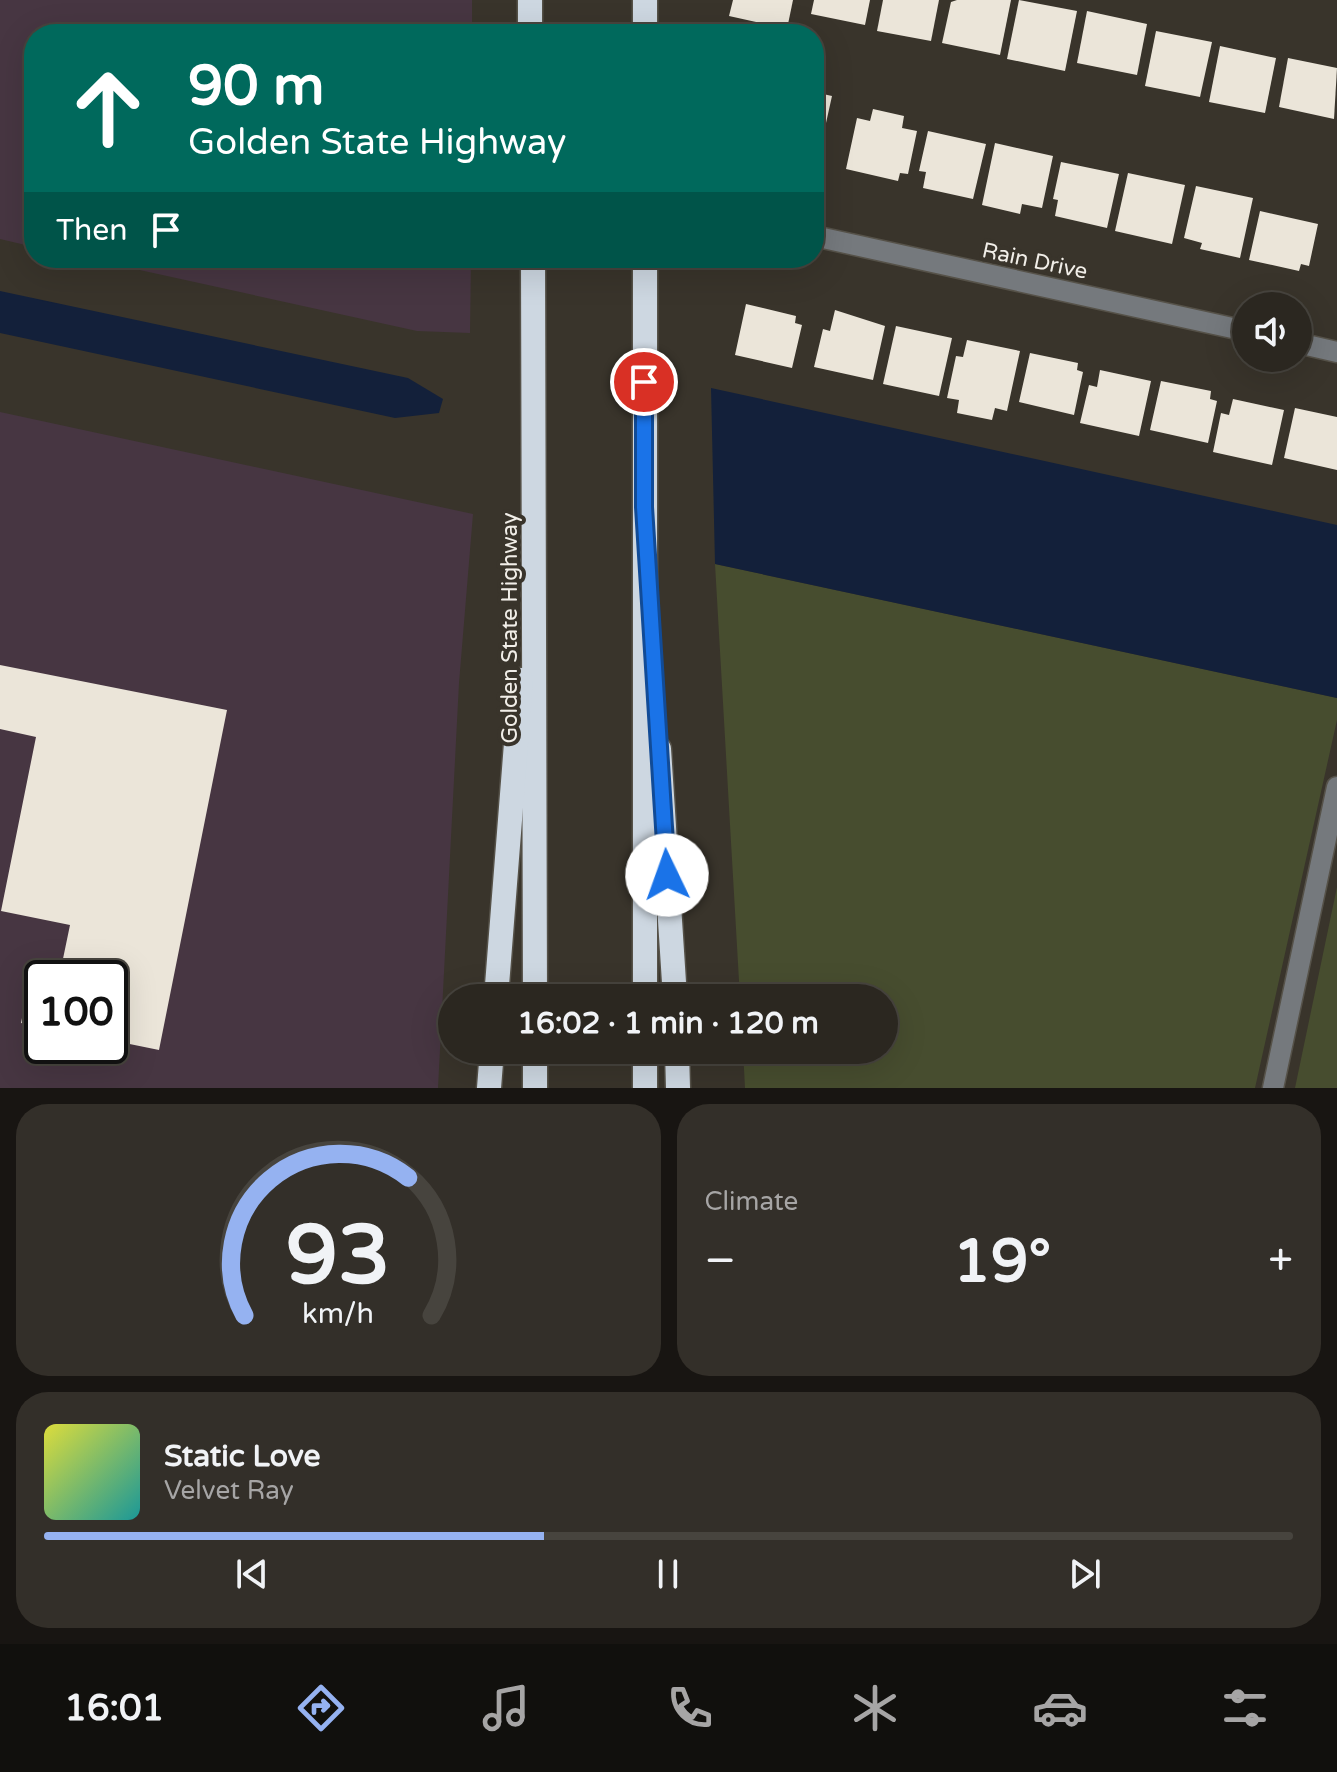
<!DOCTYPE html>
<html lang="en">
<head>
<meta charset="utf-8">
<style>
  :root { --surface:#2b2720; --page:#332f29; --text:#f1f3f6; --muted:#a6a5a5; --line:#47443e; --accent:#95b2f1 }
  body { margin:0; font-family:"Varela Round",sans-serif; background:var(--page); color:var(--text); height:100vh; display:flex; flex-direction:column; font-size:30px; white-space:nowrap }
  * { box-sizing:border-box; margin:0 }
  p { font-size:26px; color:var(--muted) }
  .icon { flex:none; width:44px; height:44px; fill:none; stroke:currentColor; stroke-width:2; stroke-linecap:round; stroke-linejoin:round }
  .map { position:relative; height:1088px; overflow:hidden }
  .panel { display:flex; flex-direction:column; gap:16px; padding:16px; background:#181512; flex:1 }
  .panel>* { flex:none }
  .hud { position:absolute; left:24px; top:24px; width:800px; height:244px; border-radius:32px; box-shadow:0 8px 32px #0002,0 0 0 2px var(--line); background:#00695c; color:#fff; overflow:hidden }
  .controls { position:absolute; left:1232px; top:292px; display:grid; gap:16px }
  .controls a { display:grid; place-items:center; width:80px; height:80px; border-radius:50%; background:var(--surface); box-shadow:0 8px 32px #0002,0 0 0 2px var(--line); font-size:40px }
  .speed { position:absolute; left:24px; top:960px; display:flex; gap:16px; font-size:40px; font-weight:700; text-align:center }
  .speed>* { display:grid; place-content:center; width:104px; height:104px; border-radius:50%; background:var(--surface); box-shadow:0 8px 32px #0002,0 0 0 2px var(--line); line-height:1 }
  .speed .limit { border:4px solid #111; border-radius:12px; background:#fff; color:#111 }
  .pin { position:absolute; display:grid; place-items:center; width:68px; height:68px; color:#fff; margin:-34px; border:4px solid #fff; border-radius:50%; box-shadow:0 2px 8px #0007 }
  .me { position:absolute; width:88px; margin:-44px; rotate:357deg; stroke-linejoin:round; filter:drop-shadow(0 0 6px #0008) }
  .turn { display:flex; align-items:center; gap:28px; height:168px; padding:0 32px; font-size:36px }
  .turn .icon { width:104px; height:104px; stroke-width:2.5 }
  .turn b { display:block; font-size:56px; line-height:68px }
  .then { display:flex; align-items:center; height:76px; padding:0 32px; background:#0003; gap:16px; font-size:30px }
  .big { font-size:60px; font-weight:700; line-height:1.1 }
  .panel .card { flex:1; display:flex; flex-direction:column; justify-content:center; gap:12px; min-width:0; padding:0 28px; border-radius:32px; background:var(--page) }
  .panel .dial { align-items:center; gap:0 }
  .dial svg { height:208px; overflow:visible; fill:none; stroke:var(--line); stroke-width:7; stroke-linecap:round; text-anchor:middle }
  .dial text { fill:var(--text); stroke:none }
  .song { display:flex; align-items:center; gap:24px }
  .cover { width:96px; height:96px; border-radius:12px; background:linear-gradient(135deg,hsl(60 70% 55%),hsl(180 70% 35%)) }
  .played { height:8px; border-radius:4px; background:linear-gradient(90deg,var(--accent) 40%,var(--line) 40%) }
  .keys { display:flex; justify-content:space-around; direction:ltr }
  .heat { display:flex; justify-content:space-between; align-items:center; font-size:44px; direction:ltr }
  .panel .tiles { flex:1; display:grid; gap:16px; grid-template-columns:1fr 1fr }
  .card:last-child { grid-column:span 2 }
  .trip { position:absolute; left:438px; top:984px; width:460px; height:80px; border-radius:40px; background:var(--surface); box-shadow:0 8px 32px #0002,0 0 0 2px var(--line); font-weight:700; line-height:80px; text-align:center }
  .dock { display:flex; height:128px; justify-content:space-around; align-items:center; background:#11100d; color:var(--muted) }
  .dock .icon { width:56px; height:56px }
  .dock .selected { color:var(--accent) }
  .dock b { font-size:36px; color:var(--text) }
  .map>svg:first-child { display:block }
</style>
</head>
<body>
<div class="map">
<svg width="1337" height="1088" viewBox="0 0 1337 1088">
  <rect width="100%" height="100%" fill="#39342b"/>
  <g fill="#473642" fill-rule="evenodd">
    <path d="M0 0H472V34H34V247L0 239Z"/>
    <path d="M85 258H471L470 333 417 331Z"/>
    <path d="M0 412 473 514 459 683 438 1088H0ZM42 978H110V1046H42Z"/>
  </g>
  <g fill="#474d2f">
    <path d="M715 564 1337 698V720L1255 1088H745L743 1050H884V998H740Z"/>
    <path d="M1337 887V1088H1295Z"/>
  </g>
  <g fill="#13203a">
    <path d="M0 291 408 378 443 399 439 413 395 418 0 333Z"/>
    <path d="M711 388 1337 525V698L715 564Z"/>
  </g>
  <g fill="#ebe5d9">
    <path d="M733 0H793L787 29 729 16Z"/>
    <path d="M814 0H870L865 25 811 14Z"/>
    <path d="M883 0H939L931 41 877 31Z"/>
    <path d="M957 0H1011L1000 55 942 43 951 2Z"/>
    <path d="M1019 0 1077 11 1065 71 1007 59Z"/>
    <path d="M1087 11 1147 24 1137 75 1077 63Z"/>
    <path d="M1156 31 1212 42 1200 97 1145 86Z"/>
    <path d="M1220 46 1276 58 1265 113 1209 102Z"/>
    <path d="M1288 58 1337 68 1334 119 1279 107Z"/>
    <path d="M814 92 832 96 824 132 818 131 815 142Z"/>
    <path d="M873 109 904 116 902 128 917 131 908 174 900 173 898 181 846 169 857 118 870 121Z"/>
    <path d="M928 131 986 144 973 199 923 188 926 172 919 171Z"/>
    <path d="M995 143 1053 156 1042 208 1022 204 1020 214 982 205Z"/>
    <path d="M1061 162 1119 174 1107 228 1055 216 1058 200 1053 199Z"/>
    <path d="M1128 173 1185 185 1172 244 1115 231Z"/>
    <path d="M1196 186 1253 198 1240 258 1200 249 1202 243 1184 238Z"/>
    <path d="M1260 211 1318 224 1309 266 1301 264 1299 271 1249 260Z"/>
    <path d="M746 304 796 316 795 323 802 325 792 368 735 355Z"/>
    <path d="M835 310 885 326 873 380 814 367 823 329 830 331Z"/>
    <path d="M896 326 952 338 939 396 883 384Z"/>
    <path d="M967 340 1020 351 1007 411 995 408 992 420 957 413 959 400 947 398 956 356 963 357Z"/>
    <path d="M1030 353 1078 363 1077 370 1083 372 1074 415 1019 402Z"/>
    <path d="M1100 370 1151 381 1139 436 1080 423 1089 385 1097 387Z"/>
    <path d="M1161 381 1211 391 1210 399 1217 401 1208 443 1150 430Z"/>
    <path d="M1233 399 1284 410 1272 465 1213 452 1221 413 1229 415Z"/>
    <path d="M1295 408 1337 417V470L1284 458Z"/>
    <path d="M0 665 227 710 159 1050 110 1040V978H59L70 925 1 911 36 737 0 729Z"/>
    <path d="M31 975 42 977V1027L21 1023Z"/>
  </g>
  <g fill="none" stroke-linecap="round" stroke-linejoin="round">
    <defs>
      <g id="minor">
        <path d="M814 236 1246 331"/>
        <path d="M1298 343 1337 352"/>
        <path d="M1273 1088 1337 787"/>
      </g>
      <g id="highway">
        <path d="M530 0V34"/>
        <path d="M645 34V0"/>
        <path d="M533 258 535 998"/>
        <path d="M645 258V998"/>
        <path d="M659 749 675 998"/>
        <path d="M496 998 521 680"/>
        <path d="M645 1050V1088"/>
        <path d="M677 1050 678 1088"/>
        <path d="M489 1088 492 1050"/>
        <path d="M535 1088V1050"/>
      </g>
    </defs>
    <use href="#minor" stroke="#565249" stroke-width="23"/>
    <use href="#highway" stroke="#565249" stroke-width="27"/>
    <use href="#minor" stroke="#75797d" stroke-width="20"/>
    <use href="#highway" stroke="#cdd7e1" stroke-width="24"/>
  </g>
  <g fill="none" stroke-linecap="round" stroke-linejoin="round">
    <defs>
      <path id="route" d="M644 382V507L667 875"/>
    </defs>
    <use href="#route" stroke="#114b97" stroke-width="20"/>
    <use href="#route" stroke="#1a73e8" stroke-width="14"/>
  </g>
  <g text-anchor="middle" stroke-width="8" stroke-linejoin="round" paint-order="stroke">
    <g font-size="22" fill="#f1eee8" stroke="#39342b">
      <text transform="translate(1035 260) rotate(12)" y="8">Rain Drive</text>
      <text transform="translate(509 628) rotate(-90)" y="8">Golden State Highway</text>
    </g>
  </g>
</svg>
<div class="controls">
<a><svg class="icon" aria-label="sound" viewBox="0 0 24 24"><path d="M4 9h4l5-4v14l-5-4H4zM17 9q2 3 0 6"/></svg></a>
</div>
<div class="speed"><div class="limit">100</div></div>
<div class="pin" style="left:644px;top:382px;background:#d93025"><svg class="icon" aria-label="arrive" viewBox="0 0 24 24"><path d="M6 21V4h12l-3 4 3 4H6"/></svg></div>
<svg class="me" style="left:667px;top:875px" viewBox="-20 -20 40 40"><circle r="19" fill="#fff"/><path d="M0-13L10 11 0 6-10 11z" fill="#1a73e8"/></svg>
<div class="trip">16:02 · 1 min · 120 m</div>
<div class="hud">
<div class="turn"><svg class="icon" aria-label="ahead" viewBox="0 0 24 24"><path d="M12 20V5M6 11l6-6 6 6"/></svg><div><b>90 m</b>Golden State Highway</div></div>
<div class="then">Then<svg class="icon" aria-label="arrive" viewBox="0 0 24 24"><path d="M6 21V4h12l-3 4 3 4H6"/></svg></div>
</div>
</div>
<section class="panel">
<div class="tiles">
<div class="card dial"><svg viewBox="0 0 100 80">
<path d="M14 69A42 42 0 1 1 86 69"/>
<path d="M14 69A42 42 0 0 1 77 16" stroke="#95b2f1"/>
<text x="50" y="56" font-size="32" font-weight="700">93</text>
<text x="50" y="72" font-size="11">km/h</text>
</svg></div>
<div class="card"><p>Climate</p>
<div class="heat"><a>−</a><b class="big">19°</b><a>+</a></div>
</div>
<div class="card">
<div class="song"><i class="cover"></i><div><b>Static Love</b><p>Velvet Ray</p></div></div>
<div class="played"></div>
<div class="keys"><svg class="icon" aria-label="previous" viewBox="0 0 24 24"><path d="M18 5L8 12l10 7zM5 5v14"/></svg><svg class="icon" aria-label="pause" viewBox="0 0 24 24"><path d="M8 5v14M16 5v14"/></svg><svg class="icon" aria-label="next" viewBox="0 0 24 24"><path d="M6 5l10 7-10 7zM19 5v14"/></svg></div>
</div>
</div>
</section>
<nav class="dock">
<b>16:01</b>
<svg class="icon selected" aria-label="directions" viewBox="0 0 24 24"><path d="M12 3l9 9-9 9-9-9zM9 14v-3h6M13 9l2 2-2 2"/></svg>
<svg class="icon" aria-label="music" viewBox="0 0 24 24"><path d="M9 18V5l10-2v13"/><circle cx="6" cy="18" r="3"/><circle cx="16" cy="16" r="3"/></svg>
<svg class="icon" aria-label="phone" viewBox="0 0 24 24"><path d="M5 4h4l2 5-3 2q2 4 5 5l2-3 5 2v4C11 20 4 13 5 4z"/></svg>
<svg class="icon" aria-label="climate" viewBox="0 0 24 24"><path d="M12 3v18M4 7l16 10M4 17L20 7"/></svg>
<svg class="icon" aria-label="car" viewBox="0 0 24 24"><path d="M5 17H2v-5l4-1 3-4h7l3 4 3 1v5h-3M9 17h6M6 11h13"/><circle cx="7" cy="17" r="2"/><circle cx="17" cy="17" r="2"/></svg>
<svg class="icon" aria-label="filters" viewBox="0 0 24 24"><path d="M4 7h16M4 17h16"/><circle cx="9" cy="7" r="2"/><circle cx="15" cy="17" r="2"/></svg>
</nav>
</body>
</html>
